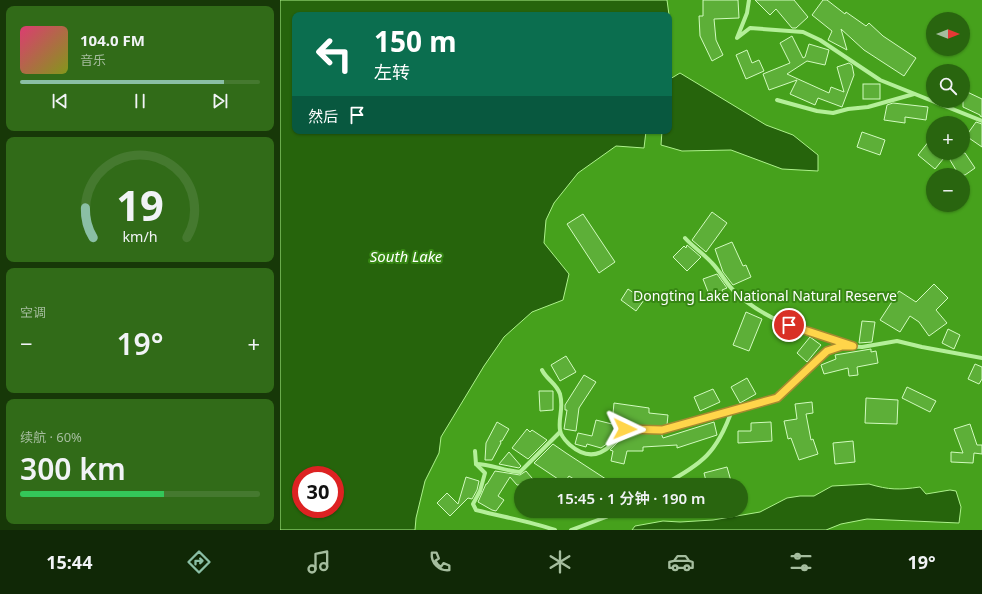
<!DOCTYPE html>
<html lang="zh">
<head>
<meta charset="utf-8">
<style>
  :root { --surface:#29650f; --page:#316b18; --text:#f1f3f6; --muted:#a5bd9e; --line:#45792f; --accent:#8abfa5 }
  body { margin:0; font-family:"Noto Sans","Noto Sans SC",sans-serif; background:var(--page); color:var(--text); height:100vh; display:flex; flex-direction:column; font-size:15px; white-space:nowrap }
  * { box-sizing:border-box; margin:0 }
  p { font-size:13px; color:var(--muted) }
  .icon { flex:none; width:22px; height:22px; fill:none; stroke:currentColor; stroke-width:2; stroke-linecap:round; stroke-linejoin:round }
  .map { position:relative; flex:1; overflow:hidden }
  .drawer { display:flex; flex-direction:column; gap:6px; padding:6px; background:#173808; width:280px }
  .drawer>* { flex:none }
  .top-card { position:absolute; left:12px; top:12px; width:380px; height:122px; border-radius:8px; box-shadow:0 1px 3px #0004; background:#0b6e4f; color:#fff; overflow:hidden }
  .needle { width:26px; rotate:90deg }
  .tools { position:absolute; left:646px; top:12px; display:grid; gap:8px }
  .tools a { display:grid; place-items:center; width:44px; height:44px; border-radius:50%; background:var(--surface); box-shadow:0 1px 3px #0004; font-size:20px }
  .speed { position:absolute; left:12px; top:466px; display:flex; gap:8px; font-size:20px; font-weight:700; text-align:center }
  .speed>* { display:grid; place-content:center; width:52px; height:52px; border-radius:50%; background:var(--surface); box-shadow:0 1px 3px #0004; line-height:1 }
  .speed .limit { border:6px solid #d22; background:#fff; color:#111 }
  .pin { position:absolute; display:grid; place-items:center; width:34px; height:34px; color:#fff; margin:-17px; border:2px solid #fff; border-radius:50%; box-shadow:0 1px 4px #0007 }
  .me { position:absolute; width:44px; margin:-22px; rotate:92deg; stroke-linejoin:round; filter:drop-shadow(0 0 3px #0008) }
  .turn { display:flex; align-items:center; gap:14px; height:84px; padding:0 16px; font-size:18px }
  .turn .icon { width:52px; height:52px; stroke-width:2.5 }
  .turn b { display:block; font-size:28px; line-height:34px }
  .then { display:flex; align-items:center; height:38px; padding:0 16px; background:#0003; gap:8px; font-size:15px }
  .big { font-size:30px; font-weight:600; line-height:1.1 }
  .drawer .card { flex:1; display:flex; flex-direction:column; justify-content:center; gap:6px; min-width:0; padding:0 14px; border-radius:8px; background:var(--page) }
  .drawer .dial { align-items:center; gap:0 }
  .dial svg { height:104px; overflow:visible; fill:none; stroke:var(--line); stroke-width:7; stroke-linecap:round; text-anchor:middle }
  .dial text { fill:var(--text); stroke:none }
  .song { display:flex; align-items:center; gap:12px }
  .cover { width:48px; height:48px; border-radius:6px; background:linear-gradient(135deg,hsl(340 70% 55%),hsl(70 70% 35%)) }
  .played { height:4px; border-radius:2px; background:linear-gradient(90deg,var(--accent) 85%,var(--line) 85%) }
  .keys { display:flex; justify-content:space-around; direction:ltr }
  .heat { display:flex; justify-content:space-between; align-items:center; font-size:22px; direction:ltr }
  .charge { height:6px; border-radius:3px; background:linear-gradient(90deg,#34c759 60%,var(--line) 0) }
  .trip { position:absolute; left:234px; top:478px; width:234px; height:40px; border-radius:20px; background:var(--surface); box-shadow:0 1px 3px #0004; font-weight:600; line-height:40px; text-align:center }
  .tab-bar { display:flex; height:64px; justify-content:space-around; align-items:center; background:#102806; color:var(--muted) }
  .tab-bar .icon { width:28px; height:28px }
  .tab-bar .on { color:var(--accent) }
  .tab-bar b { font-size:18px; color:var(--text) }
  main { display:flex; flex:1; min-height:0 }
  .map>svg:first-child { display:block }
</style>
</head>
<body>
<main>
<section class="drawer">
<div class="card">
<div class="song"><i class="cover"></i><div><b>104.0 FM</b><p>音乐</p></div></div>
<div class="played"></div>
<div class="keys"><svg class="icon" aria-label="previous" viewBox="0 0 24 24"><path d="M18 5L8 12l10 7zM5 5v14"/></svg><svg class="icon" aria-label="pause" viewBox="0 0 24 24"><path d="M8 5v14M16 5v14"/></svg><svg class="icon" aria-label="next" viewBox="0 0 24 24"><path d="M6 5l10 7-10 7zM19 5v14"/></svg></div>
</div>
<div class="card dial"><svg viewBox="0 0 100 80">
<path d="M14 69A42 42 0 1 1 86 69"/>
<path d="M14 69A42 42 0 0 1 8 46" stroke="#8abfa5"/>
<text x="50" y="56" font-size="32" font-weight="700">19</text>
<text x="50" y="72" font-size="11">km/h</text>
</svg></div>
<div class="card"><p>空调</p>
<div class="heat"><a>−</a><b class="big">19°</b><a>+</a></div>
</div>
<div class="card"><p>续航 · 60%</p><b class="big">300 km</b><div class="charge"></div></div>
</section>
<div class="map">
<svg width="702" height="530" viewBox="0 0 702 530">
  <rect width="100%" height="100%" fill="#378714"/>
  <path fill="#46a11c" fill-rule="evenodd" d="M0 0H702V530H0ZM15 15H389V131H15ZM653 19H683V49H653ZM653 71H683V101H653ZM653 123H683V153H653ZM653 175H683V205H653ZM21 475H55V509H21ZM241 485H461V511H241Z"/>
  <g fill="#26640c" stroke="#adf28b" fill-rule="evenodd">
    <path d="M0 0H387L389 15H15V131H366L364 148 336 146 298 173 274 203 266 220 264 243 289 274 283 300 252 312 224 337 204 366 161 437 159 453 145 481 136 518 135 530H0ZM21 475H55V509H21Z"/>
    <path d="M400 73 486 125 513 135 538 155V171L502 169 451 150 402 151 381 145 382 131H389V82L390 79Z"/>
    <path d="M589 484C609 490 619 490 640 487L646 494 670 490 676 491 681 507 679 523 587 519 561 524 546 530H352L355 526 383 521 400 522 433 520 480 512 507 498 520 496H534L552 486Z"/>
  </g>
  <g fill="#5daf38" stroke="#d2fbbf">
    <path d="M423 0H458L459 18 434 19 436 40 443 55 432 61 420 36 419 16H423Z"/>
    <path d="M475 0H514L528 17 516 28H512L496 9 490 15Z"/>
    <path d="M543 0H547L565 14 566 12 586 26 589 23 603 36 636 58 624 76 584 50 561 29 567 50 548 40 552 31 532 15Z"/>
    <path d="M512 36 523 58 525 57 529 44 549 50 545 65 527 61 507 74 549 93 551 87 564 92 557 67 569 63 572 65 574 75 562 107 538 98 535 105 510 94 517 80 489 90 483 74 510 63 500 43Z"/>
    <path d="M467 50 472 63 479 60 484 71 466 79 456 55Z"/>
    <rect x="583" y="84" width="17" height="15"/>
    <path d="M683 90 702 99V117L700 116V115L683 107Z"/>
    <path d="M613 103 648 107 646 120 625 117V123L604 120 607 105Z"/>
    <path d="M696 122 702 124V147L686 136Z"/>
    <path d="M582 132 605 140 600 155 577 147Z"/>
    <path d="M653 136V153H668L655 169 638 155Z"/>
    <path d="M676 153H685L695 168 685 175H679L670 160Z"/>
    <path d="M432 212 447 223 426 252 412 240Z"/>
    <path d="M303 214 335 262 319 273 287 224Z"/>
    <path d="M452 242 463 266 466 265 471 277 453 285 443 272 435 249Z"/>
    <path d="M407 245 421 257 407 271 393 257 404 246 406 248Z"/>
    <path d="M437 274 447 288 442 290 443 292 430 297 423 279Z"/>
    <path d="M654 284 668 298 656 310 667 323 649 336 639 322 630 316 620 332 600 320 619 291 636 302Z"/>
    <path d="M348 289 364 300 356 311 341 300Z"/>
    <path d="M466 312 482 319 469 351 453 345Z"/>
    <path d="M582 321 595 322 592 342 579 343Z"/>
    <path d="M668 329 680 335 674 349 662 343Z"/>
    <path d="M530 337 541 345 527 362 517 353Z"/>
    <path d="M591 349V352L596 351 598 363 577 367 578 375 569 376 568 368 544 374 541 365 556 359 555 355Z"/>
    <path d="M286 356 296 372 280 381 271 365Z"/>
    <path d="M695 364 702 367V379L699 384 688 379Z"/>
    <path d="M304 375 316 382 299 408 296 431 284 429 287 410H285V405Z"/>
    <path d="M467 378 476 394 460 403 451 387Z"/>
    <path d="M627 387 656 401 650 412 622 398Z"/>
    <path d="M433 389 440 402 420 411 414 397Z"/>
    <path d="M259 391H273V410L260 411Z"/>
    <path d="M586 398 618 400 617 424 585 423Z"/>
    <path d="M532 402 533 413 526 414 531 440 533 439 538 454 519 460 511 438 508 439 504 421 517 419 515 404Z"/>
    <path d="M334 403 369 408V413L388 415 387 425 382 426H344L331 441 321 448 307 444 306 447 295 444 298 433 312 436 316 420 332 424Z"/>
    <path d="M217 422 229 429 222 441H220L221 443 212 460H205L206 443Z"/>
    <path d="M434 422 437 435 397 448V445L363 447V451H347L344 464 331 461 333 451 330 450 347 433H381L383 438Z"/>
    <path d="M491 422 492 441 458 443V431H471V423Z"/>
    <path d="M690 424 697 445H702V454L694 453 693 463 671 462V452L683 453 674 429Z"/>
    <path d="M247 429 250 432 252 430 267 440 248 459 232 448Z"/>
    <path d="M573 441 575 462 555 464 553 443Z"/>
    <path d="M273 444 286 453 335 485H303L289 476 284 483 254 463Z"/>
    <path d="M229 452 241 466 239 468 219 464Z"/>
    <path d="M447 467 451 481 434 485H427L424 473Z"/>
    <path d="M215 471 240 475 246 471 258 485H237L230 477 218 496 224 500 216 511 212 510 198 502 206 484H207Z"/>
    <path d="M186 477 199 481 197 490 192 499 188 498 170 516 157 503 167 493 178 504Z"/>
  </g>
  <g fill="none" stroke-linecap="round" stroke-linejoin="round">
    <g stroke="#b4ef99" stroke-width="4">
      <path d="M469 0 467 13 457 38 470 28 523 32 540 40 600 80 702 121"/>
      <path d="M497 100 537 111 553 113 568 109 588 107 634 94"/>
      <path d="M405 238C413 247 424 254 432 263 440 271 445 282 453 290 483 320 525 332 565 344"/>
      <path d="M262 370C267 380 276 383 280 394 284 409 278 417 280 430 281 437 286 441 290 445 313 465 330 450 345 429L382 430 497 398 547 351 562 346 582 347 617 341 642 347 702 358"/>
      <path d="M195 451 196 464 205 473 200 491 193 504 196 510C223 517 249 521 275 530"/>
      <path d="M196 464C211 464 224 471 240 472L280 432"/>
      <path d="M383 485C422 464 437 453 452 410"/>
      <path d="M291 530 326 517 335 511"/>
    </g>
  </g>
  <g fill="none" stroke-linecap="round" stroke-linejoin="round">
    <defs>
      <path id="route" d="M345 429 382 430 497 398 547 351 562 346H573L509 325"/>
    </defs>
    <use href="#route" stroke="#a68a30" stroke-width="10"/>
    <use href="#route" stroke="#ffd54a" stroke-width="7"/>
  </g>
  <g text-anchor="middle" stroke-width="4" stroke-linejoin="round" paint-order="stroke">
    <g font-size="14" fill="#fdfffc" stroke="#378714">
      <text x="485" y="301">Dongting Lake National Natural Reserve</text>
    </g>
    <g font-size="15" font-style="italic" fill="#fff" stroke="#378714">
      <text x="126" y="262">South Lake</text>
    </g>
  </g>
</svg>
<div class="tools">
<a><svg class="needle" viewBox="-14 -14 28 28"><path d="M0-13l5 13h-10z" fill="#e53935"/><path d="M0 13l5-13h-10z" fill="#a5bd9e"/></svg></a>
<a><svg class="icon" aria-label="search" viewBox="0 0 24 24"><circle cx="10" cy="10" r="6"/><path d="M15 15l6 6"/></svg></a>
<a>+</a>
<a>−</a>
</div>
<div class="speed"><div class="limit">30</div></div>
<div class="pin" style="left:509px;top:325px;background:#d93025"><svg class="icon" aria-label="arrive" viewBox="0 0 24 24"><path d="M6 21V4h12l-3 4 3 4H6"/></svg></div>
<svg class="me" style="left:345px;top:429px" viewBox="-20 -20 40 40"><path d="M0-17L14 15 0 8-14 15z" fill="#ffd54a" stroke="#fff" stroke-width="4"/></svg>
<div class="trip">15:45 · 1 分钟 · 190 m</div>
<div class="top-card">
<div class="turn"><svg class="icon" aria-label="left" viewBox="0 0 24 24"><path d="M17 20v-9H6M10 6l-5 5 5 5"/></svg><div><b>150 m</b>左转</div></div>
<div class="then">然后<svg class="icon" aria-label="arrive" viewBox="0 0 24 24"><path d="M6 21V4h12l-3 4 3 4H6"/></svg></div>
</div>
</div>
</main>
<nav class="tab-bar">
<b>15:44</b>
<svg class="icon on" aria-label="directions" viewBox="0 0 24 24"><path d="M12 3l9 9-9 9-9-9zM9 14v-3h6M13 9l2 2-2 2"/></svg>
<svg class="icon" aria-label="music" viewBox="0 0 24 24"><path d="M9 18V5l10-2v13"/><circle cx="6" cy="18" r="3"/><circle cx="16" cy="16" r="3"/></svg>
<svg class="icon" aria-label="phone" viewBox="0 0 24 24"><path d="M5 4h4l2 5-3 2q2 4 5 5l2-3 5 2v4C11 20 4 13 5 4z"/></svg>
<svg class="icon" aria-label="climate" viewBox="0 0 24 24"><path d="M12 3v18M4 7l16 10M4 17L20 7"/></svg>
<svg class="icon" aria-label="car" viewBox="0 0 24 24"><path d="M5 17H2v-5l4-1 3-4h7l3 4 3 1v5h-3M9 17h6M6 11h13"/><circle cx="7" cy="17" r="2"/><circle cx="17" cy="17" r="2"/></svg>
<svg class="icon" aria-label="filters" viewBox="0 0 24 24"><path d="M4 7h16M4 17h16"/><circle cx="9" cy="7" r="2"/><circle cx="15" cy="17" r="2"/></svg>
<b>19°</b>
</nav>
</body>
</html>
